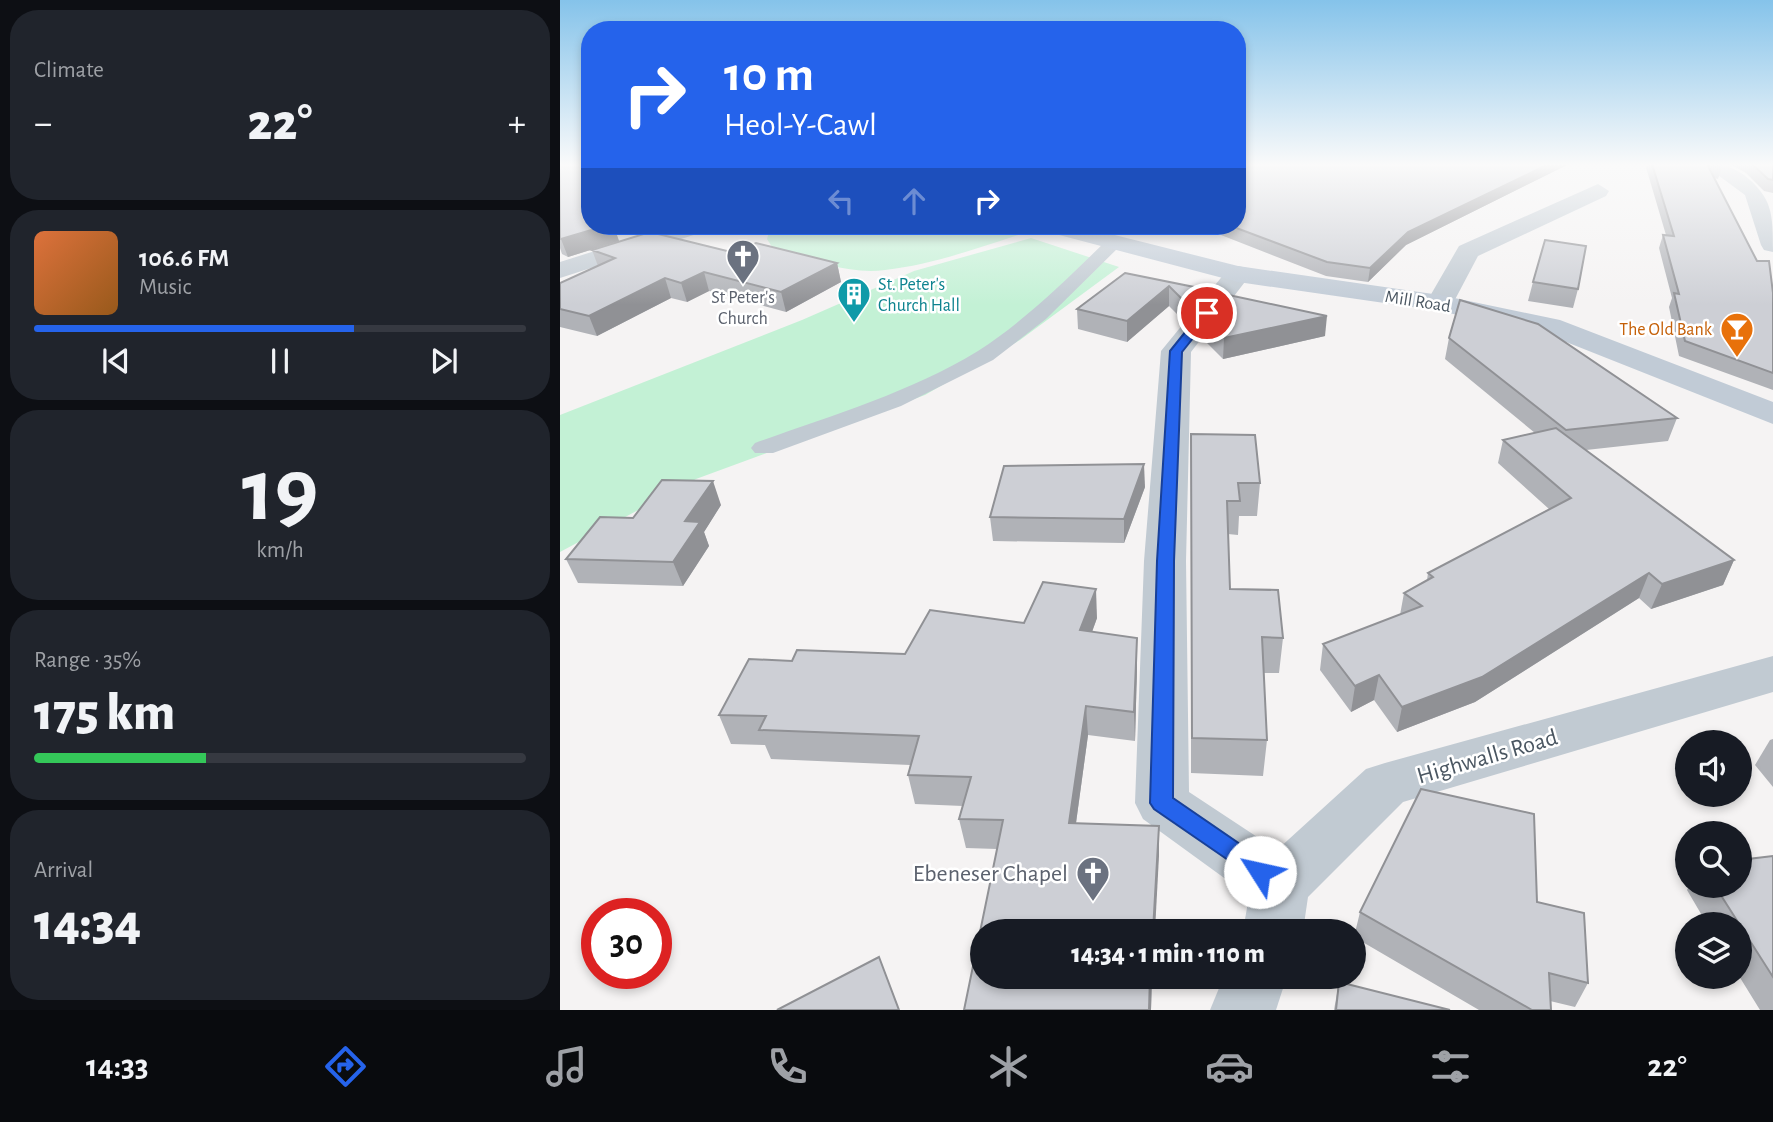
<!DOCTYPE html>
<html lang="en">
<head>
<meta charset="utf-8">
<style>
  :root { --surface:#171b24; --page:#20242c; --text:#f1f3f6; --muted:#9ea1a6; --line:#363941; --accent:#2563eb }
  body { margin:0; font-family:"Alegreya Sans",sans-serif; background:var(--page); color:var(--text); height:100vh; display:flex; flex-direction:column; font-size:26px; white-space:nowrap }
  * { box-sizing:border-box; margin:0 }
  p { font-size:23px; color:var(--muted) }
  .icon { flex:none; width:38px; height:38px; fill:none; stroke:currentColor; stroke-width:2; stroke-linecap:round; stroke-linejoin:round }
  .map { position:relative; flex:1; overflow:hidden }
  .panel { display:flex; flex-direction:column; gap:10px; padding:10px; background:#0d0f14; width:560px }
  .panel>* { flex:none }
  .guide { position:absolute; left:21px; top:21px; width:665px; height:214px; border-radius:28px; box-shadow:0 4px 10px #0003; background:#2563eb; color:#fff; overflow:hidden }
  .fabs { position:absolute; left:1115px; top:730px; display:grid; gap:14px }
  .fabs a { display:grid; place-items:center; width:77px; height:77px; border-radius:50%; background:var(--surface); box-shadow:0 4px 10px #0003; font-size:35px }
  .speed { position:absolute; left:21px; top:898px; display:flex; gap:14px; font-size:35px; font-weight:700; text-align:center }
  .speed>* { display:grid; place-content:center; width:91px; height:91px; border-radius:50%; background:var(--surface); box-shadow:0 4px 10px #0003; line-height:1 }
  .speed .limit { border:10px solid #d22; background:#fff; color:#111 }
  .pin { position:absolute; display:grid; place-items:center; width:60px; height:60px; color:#fff; margin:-30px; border:4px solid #fff; border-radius:50%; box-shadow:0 2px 7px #0007 }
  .me { position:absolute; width:77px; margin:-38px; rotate:305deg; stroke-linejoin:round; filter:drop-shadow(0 0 5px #0008) }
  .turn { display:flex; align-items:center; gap:24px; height:147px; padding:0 28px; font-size:32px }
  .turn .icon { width:91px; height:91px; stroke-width:2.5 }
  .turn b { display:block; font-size:49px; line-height:60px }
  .lanes { display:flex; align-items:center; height:66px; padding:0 28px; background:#0003; justify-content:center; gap:35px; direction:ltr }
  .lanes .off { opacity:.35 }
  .big { font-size:52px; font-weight:800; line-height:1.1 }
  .panel .widget { flex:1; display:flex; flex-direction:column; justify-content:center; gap:10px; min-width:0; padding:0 24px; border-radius:28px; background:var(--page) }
  .panel .dial { align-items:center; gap:0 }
  .dial b { font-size:91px; line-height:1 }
  .song { display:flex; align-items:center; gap:21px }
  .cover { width:84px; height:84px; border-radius:10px; background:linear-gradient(135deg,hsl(20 70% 55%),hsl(30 70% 35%)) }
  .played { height:7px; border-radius:4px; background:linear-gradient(90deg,var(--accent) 65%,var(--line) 65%) }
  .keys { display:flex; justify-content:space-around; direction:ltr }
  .heat { display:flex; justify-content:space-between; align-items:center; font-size:38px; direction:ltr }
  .charge { height:10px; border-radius:5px; background:linear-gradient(90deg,#34c759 35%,var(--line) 0) }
  .trip { position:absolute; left:410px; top:919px; width:396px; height:70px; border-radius:35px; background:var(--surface); box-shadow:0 4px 10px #0003; font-weight:800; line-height:70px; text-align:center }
  .menu { display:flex; height:112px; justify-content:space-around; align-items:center; background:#090b0e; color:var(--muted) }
  .menu .icon { width:49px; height:49px }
  .menu .on { color:var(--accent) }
  .menu b { font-size:32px; color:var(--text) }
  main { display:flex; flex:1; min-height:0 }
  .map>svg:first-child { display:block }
</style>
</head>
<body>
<main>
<section class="panel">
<div class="widget"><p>Climate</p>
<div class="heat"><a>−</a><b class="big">22°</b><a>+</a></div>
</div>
<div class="widget">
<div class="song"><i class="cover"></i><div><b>106.6 FM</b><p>Music</p></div></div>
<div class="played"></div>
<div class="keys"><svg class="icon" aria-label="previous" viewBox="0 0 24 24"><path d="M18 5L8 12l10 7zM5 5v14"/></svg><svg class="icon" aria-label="pause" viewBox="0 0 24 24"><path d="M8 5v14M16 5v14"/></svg><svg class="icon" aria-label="next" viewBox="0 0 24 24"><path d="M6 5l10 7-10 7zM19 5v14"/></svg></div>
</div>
<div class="widget dial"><b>19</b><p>km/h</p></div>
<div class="widget"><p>Range · 35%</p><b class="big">175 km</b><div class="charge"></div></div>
<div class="widget"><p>Arrival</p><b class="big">14:34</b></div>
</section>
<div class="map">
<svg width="1213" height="1010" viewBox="0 0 1213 1010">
  <rect width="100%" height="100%" fill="#f5f3f3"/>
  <g fill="#c3f1d5">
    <path d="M211 226H486C434 242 379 264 325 270 289 275 248 259 214 250L207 239Z"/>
    <path d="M471 238 559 267 460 340 365 395 136 479 0 552V415L242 320 354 271Z"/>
  </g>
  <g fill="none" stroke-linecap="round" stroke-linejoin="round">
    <path fill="#c1cad2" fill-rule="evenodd" d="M554 238 563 243 486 319 433 360 341 406 213 453H195L191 448 195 443C270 416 349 393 418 351 466 320 507 279 548 239Z"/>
    <g fill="#c1cad2" fill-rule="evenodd">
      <path d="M1143 164C1160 163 1169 165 1184 175 1213 198 1213 214 1213 252L1204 250 1201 245 1185 195Z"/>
      <path d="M1038 184 1049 191 1046 196 918 256 890 309H870L866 303 899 246Z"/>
      <path d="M114 226H150L146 231 0 278V262Z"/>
      <path d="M678 266 687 268 691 274 631 352 626 561 629 792 717 850 806 769 825 763 1213 656V692L843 802 748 897 743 931H683L689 896 583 819 575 803 584 561 601 351 669 268Z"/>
      <path d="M664 976H727L716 1010H650Z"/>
    </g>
    <path fill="#c1cbd6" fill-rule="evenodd" d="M480 226H519L678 266 880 295 1000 320 1213 402V424L991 336 880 311 678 282 484 231Z"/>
  </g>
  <g fill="#b0b2b7">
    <path d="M0 164 54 227 59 241 8 257 2 254 0 248Z"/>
    <path d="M688 164H1009L846 245 808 282 766 276 638 226H677Z"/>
    <path d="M1085 164H1158L1162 167 1158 179 1154 178 1213 293V390L1119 356 1109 307 1112 298 1099 248 1103 235H1106Z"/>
    <path d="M1159 164H1213V193L1204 191 1186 173 1170 164Z"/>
    <path d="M32 250 175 253 277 263 281 282 226 312 149 291 127 302 111 298 37 336 0 327V283L38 266Z"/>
    <path d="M565 273 634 287V307L623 320 609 306 567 342 518 329 517 309Z"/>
    <path d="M973 282 1018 289 1013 308 968 301Z"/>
    <path d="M644 319 765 336 663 359 644 340Z"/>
    <path d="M889 338 1117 418 1108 441 1026 450 1174 560 1163 585 1091 609 1079 598 915 702 837 732 814 700 791 712 760 670 763 644 840 615 844 593 867 580 868 573 989 509 938 463 943 440 975 433 885 359Z"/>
    <path d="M631 434 700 483 697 516H679L678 535 668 534 670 589 723 638 719 673H704L707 740 703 776 631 773Z"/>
    <path d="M585 487 564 543 433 541 430 517Z"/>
    <path d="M161 505 144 532 149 546 123 586 18 583 6 559 73 518Z"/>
    <path d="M537 618 532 632 577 667 575 741 528 735 516 823 599 856 422 976H592L591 1010H404L437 849 406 848 399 819 403 806 355 804 348 775 350 765 211 759 205 745 171 744 159 715 232 661 345 654 464 623Z"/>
    <path d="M1213 739V787L1195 765 1210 740Z"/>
    <path d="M1213 856V1010H1200L1179 976 1180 924H1147L1127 890 1129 886H1180Z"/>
    <path d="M977 902 1028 983 1015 1007 990 1001 991 1010H919L794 937 800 912Z"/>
    <path d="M779 982 890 1010H774Z"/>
  </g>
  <g fill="#909195">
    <path d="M989 164H1009L846 245 808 282 810 268 848 232Z"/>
    <path d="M31 226H58L54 227 59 241 8 257 1 239Z"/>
    <path d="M277 263 281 282 226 312 221 292Z"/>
    <path d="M144 272 149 291 127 302 121 283Z"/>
    <path d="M105 278 111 298 37 336 29 316Z"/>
    <path d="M609 286V306L567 342V321Z"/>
    <path d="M634 287V307L623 320V300Z"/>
    <path d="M767 316 765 336 663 359 664 338Z"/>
    <path d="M584 464 585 487 564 543V519Z"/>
    <path d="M153 481 161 505 144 532 149 546 123 586 113 562 125 521Z"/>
    <path d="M1174 560 1163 585 1091 609 1102 584Z"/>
    <path d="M1089 573 1079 598 915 702 837 732 842 707Z"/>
    <path d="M536 589 537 618 522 659 520 630Z"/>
    <path d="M577 638V667L575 741 574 712Z"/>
    <path d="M819 675 814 700 791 712 795 686Z"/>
    <path d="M526 706 528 735 512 852 509 823Z"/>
    <path d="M599 826V856L595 931H593Z"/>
    <path d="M590 976H592L591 1010H589Z"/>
  </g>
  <g fill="#cdcfd5" stroke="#909195" stroke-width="2">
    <path d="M0 164H30V216L27 217 30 218V226H45L1 239H0Z"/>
    <path d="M688 164H989L848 232 810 268 767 262 671 226H677V166Z"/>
    <path d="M1092 164H1147L1197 261H1209L1213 293V373L1125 341 1114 293 1119 294 1103 235 1114 236Z"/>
    <path d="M1192 164H1213V180L1208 179Z"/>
    <path d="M90 232 175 253 196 243 277 263 221 292 144 272 121 283 105 278 29 316 0 309V283L55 258 32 250Z"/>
    <path d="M985 240 1026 246 1018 289 973 282Z"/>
    <path d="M565 273 634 287 623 300 609 286 567 321 517 309Z"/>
    <path d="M664 294 767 316 664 338 644 319Z"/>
    <path d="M900 300 978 324 1117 418 1006 430 889 338Z"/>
    <path d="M996 428 1174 560 1102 584 1089 573 922 677 842 707 819 675 795 686 763 644 862 606 844 593 873 577 868 573 1011 498 943 440Z"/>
    <path d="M631 434 695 435 700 483H678L680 501H667L670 589 718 590 723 638 702 637 707 740 632 738Z"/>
    <path d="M584 464 564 519 430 517 444 466Z"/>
    <path d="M102 480 153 481 125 521 140 522 113 562 6 559 40 517 73 518Z"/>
    <path d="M483 582 536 589 520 630 577 638 574 712 526 706 509 823 599 826 593 931H422V976H590L589 1010H404L443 820 399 819 411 777 348 775 359 736 199 730 206 716 159 715 189 659 232 661 237 650 345 654 370 610 464 623Z"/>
    <path d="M861 789 974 814 977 902 1024 913 1028 983 989 973 991 1010H972L800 912Z"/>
    <path d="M1213 856V977L1155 886H1180V860Z"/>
    <path d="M319 957 339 1010H217Z"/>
    <path d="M779 982 890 1010H776Z"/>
  </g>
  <linearGradient id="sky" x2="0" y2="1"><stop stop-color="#85c3ea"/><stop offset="0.54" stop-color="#fafafa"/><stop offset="1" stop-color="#fafafa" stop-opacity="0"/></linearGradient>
  <rect width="1213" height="305" fill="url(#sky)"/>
  <path fill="#2563eb" stroke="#184099" stroke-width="2" d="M643 310 653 313 622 352 614 561 613 798 709 864 712 872 709 879 700 882 594 809 590 803 597 561 610 351Z"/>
  <defs>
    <symbol id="church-pin" viewBox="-11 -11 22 30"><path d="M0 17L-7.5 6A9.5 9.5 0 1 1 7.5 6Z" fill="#6b7280" stroke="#fff"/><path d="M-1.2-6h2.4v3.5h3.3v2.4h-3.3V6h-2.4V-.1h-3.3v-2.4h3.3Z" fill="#fff"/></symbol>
    <symbol id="building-pin" viewBox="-11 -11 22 30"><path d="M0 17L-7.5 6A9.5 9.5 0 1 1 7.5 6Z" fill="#0f9aa8" stroke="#fff"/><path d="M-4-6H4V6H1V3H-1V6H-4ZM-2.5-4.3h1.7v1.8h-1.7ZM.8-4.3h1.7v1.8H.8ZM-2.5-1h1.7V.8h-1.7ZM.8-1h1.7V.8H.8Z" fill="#fff"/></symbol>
    <symbol id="bar-pin" viewBox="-11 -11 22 30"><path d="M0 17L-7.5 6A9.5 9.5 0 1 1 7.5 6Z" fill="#e8710a" stroke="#fff"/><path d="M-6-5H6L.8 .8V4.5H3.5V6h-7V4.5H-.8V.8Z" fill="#fff"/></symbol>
  </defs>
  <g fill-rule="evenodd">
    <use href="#church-pin" x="164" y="237" width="38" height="52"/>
    <use href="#building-pin" x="275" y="275" width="38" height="52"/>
    <use href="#bar-pin" x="1158" y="310" width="38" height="52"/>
    <use href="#church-pin" x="514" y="854" width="38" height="52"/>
  </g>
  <g text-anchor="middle" stroke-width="5" stroke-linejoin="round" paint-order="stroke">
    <g font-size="18" fill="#0d838f" stroke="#fff" text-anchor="start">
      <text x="318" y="290">St. Peter's<tspan x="318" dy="21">Church Hall</tspan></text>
    </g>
    <g font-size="18" fill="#5b616d" stroke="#fff">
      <text x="183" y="303">St Peter's<tspan x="183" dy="21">Church</tspan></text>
    </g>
    <g font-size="18" fill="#4a5661" stroke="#fff">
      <text transform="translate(858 301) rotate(9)" y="6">Mill Road</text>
    </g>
    <g font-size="18" fill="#c56008" stroke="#fff" text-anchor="end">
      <text x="1152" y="335">The Old Bank</text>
    </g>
    <g font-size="24" fill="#4a5661" stroke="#fff">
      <text transform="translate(927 756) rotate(-16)" y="8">Highwalls Road</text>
    </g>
    <g font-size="24" fill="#5b616d" stroke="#fff" text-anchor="end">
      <text x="508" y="881">Ebeneser Chapel</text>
    </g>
  </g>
</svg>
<div class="fabs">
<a><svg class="icon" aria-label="sound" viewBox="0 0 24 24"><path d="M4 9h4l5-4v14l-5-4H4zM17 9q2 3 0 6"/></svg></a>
<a><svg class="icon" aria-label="search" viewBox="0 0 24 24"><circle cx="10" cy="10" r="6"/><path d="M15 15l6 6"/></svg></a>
<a><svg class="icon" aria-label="layers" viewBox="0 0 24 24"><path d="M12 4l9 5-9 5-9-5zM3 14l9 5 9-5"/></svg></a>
</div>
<div class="speed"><div class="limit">30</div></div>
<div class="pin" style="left:647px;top:313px;background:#d93025"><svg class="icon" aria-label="arrive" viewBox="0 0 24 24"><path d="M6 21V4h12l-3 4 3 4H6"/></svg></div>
<svg class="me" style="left:700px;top:872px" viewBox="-20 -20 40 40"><circle r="19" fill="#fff"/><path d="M0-13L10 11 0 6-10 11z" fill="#2563eb"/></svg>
<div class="trip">14:34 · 1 min · 110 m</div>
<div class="guide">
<div class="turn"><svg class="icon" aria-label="right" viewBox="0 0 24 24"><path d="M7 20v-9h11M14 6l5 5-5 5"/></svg><div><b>10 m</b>Heol-Y-Cawl</div></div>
<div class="lanes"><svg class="icon off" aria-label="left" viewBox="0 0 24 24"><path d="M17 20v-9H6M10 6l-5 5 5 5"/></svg><svg class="icon off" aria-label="ahead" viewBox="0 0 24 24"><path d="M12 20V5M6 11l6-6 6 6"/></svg><svg class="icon" aria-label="right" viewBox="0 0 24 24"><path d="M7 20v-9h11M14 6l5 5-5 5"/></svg></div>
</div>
</div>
</main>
<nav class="menu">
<b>14:33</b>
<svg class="icon on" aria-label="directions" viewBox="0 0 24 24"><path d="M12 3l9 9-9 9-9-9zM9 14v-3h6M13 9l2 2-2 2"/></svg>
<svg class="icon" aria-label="music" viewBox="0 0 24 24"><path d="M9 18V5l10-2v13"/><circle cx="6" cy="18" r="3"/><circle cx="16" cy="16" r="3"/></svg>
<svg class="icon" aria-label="phone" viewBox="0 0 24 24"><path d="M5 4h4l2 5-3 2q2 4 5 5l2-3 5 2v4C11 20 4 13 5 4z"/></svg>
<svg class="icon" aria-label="climate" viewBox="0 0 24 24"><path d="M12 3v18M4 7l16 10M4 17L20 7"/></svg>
<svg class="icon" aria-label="car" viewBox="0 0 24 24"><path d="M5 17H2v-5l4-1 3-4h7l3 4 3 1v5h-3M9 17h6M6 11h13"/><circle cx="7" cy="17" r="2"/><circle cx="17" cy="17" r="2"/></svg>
<svg class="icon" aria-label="filters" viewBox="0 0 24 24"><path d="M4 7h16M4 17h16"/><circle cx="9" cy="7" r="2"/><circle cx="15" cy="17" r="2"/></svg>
<b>22°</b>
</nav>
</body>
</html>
